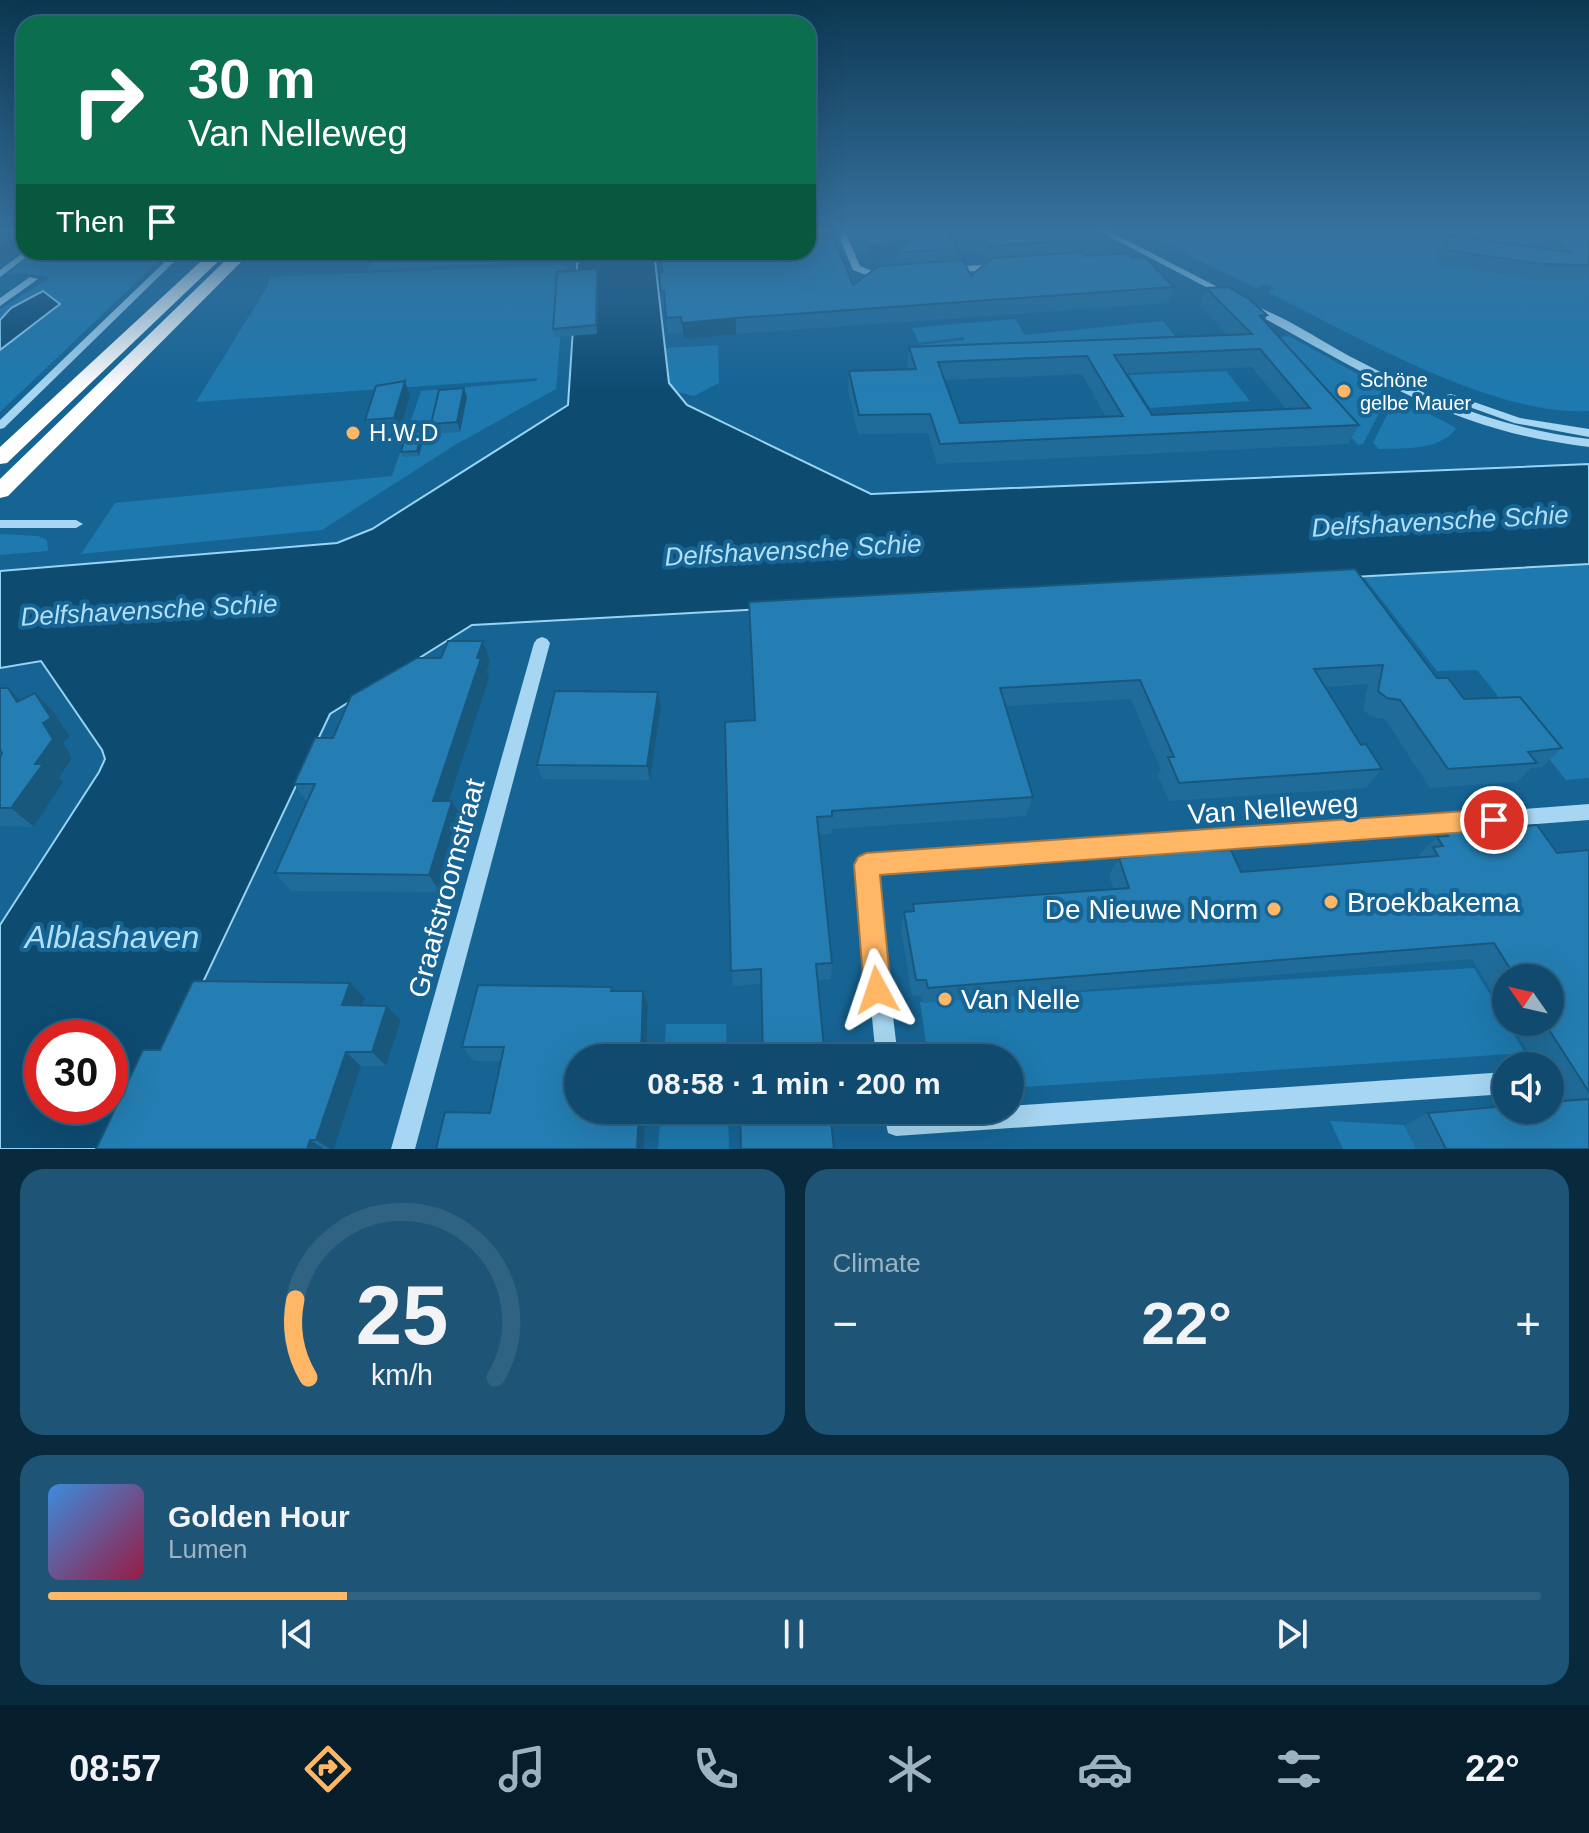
<!DOCTYPE html>
<html lang="en">
<head>
<meta charset="utf-8">
<style>
  :root { --surface:#104b6f; --page:#1e5577; --text:#f1f3f6; --muted:#9cb3c3; --line:#306382; --accent:#ffb766 }
  body { margin:0; font-family:Helvetica,sans-serif; background:var(--page); color:var(--text); height:100vh; display:flex; flex-direction:column; font-size:30px; white-space:nowrap }
  * { box-sizing:border-box; margin:0 }
  p { font-size:26px; color:var(--muted) }
  .icon { flex:none; width:44px; height:44px; fill:none; stroke:currentColor; stroke-width:2; stroke-linecap:round; stroke-linejoin:round }
  .map { position:relative; height:1149px; overflow:hidden }
  .details { display:flex; flex-direction:column; gap:20px; padding:20px; background:#09293d; flex:1 }
  .details>* { flex:none }
  .guide { position:absolute; left:16px; top:16px; width:800px; height:244px; border-radius:24px; box-shadow:0 8px 32px #0002,0 0 0 2px var(--line); background:#0b6e4f; color:#fff; overflow:hidden }
  .needle { width:52px; rotate:304deg }
  .fabs { position:absolute; left:1492px; top:964px; display:grid; gap:16px }
  .fabs a { display:grid; place-items:center; width:72px; height:72px; border-radius:50%; background:var(--surface); box-shadow:0 8px 32px #0002,0 0 0 2px var(--line); font-size:40px }
  .speed { position:absolute; left:24px; top:1020px; display:flex; gap:16px; font-size:40px; font-weight:700; text-align:center }
  .speed>* { display:grid; place-content:center; width:104px; height:104px; border-radius:50%; background:var(--surface); box-shadow:0 8px 32px #0002,0 0 0 2px var(--line); line-height:1 }
  .speed .limit { border:12px solid #d22; background:#fff; color:#111 }
  .pin { position:absolute; display:grid; place-items:center; width:68px; height:68px; color:#fff; margin:-34px; border:4px solid #fff; border-radius:50%; box-shadow:0 2px 8px #0007 }
  .me { position:absolute; width:88px; margin:-44px; rotate:355deg; stroke-linejoin:round; filter:drop-shadow(0 0 6px #0008) }
  .turn { display:flex; align-items:center; gap:28px; height:168px; padding:0 40px; font-size:36px }
  .turn .icon { width:104px; height:104px; stroke-width:2.5 }
  .turn b { display:block; font-size:56px; line-height:68px }
  .then { display:flex; align-items:center; height:76px; padding:0 40px; background:#0003; gap:16px; font-size:30px }
  .big { font-size:60px; font-weight:700; line-height:1.1 }
  .details .widget { flex:1; display:flex; flex-direction:column; justify-content:center; gap:12px; min-width:0; padding:0 28px; border-radius:24px; background:var(--page) }
  .details .dial { align-items:center; gap:0 }
  .dial svg { height:208px; overflow:visible; fill:none; stroke:var(--line); stroke-width:7; stroke-linecap:round; text-anchor:middle }
  .dial text { fill:var(--text); stroke:none }
  .song { display:flex; align-items:center; gap:24px }
  .cover { width:96px; height:96px; border-radius:12px; background:linear-gradient(135deg,hsl(210 70% 55%),hsl(340 70% 35%)) }
  .played { height:8px; border-radius:4px; background:linear-gradient(90deg,var(--accent) 20%,var(--line) 20%) }
  .keys { display:flex; justify-content:space-around; direction:ltr }
  .heat { display:flex; justify-content:space-between; align-items:center; font-size:44px; direction:ltr }
  .details .tiles { flex:1; display:grid; gap:20px; grid-template-columns:1fr 1fr }
  .widget:last-child { grid-column:span 2 }
  .trip { position:absolute; left:564px; top:1044px; width:460px; height:80px; border-radius:40px; background:var(--surface); box-shadow:0 8px 32px #0002,0 0 0 2px var(--line); font-weight:700; line-height:80px; text-align:center }
  .menu { display:flex; height:128px; justify-content:space-around; align-items:center; background:#061e2c; color:var(--muted) }
  .menu .icon { width:56px; height:56px }
  .menu .current { color:var(--accent) }
  .menu b { font-size:36px; color:var(--text) }
  .map>svg:first-child { display:block }
</style>
</head>
<body>
<div class="map">
<svg width="1589" height="1149" viewBox="0 0 1589 1149">
  <rect width="100%" height="100%" fill="#166494"/>
  <g fill="#1e79ae">
    <path d="M1135 229H1589V411C1490 416 1356 335 1267 292L1275 288 1267 284 1256 288Z"/>
    <path d="M34 252H168L0 412V350L60 304 11 308 0 320V309L48 279 46 276 10 273Z"/>
    <path d="M552 253 551 260 365 270 374 262Z"/>
    <path d="M559 265 566 266 556 389 455 445 322 530 81 554 115 503 392 476 421 391 536 381 538 378 196 402 267 287 270 277Z"/>
    <path d="M1015 319 1025 335 1163 321 1183 347 1289 336 1390 392 1363 444 1358 445 1276 350 924 360 919 345 965 340 963 337 919 343 912 328Z"/>
    <path d="M718 345 719 383 694 396 673 391 669 383 665 348Z"/>
    <path d="M1226 371 1250 401 1150 408 1129 375Z"/>
    <path d="M1396 397 1453 426 1456 429C1438 451 1405 448 1379 449L1373 443Z"/>
    <path d="M0 534 38 536 47 540 48 551 0 555Z"/>
    <path d="M1589 564V778L1566 780 1477 670 1437 671 1363 576Z"/>
    <path d="M1474 968 1525 1053 1010 1088V1058H928L920 1002Z"/>
    <path d="M666 1024H726L727 1058H664Z"/>
    <path d="M661 1110H728L729 1149H658Z"/>
    <path d="M1330 1121 1404 1125 1417 1149H1343Z"/>
  </g>
  <g fill="#0e4b71" stroke="#98d4f4" stroke-width="2" fill-rule="evenodd">
    <path d="M578 252H654L669 383 687 405 871 494 1589 464V564L472 625 330 714 124 1149H0V925L99 772 105 759 102 750 41 661 0 668V571L337 543 372 529 568 405ZM42 1038H110V1106H42Z"/>
    <path d="M43 291 60 304 0 350V320L11 308Z"/>
  </g>
  <g fill="none" stroke-linecap="round" stroke-linejoin="round">
    <g fill="#a6d6f1" fill-rule="evenodd">
      <path d="M836 229H844L860 266 875 272H890V276L874 278 853 270Z"/>
      <path d="M1095 229H1105L1235 296 1227 298Z"/>
      <path d="M24 252H33L0 277V270Z"/>
      <path d="M175 252H184L4 428 0 429V420Z"/>
      <path d="M999 264 1002 265V269L948 273 943 270 948 267Z"/>
      <path d="M30 277 38 279 0 306V298Z"/>
      <path d="M1252 305C1286 317 1319 340 1351 357 1432 399 1498 428 1589 439V447C1558 443 1528 438 1498 429 1410 404 1329 353 1249 310L1247 308Z"/>
      <path d="M1451 394 1520 418 1589 429V437L1514 423 1447 399V395Z"/>
      <path d="M0 520H76L83 524 76 528H0Z"/>
      <path d="M542 637 547 639 550 643 415 1149H391L534 643 537 639Z"/>
      <path d="M1589 804V820L1188 851 1182 849 1179 843 1182 837 1188 835Z"/>
      <path d="M1155 837 1161 839 1164 845 1161 851 1155 853 876 873 898 1058H876L857 865 859 859 866 856Z"/>
      <path d="M1506 1072V1094L896 1136 888 1133 883 1110H905L906 1113 1010 1110V1106Z"/>
    </g>
    <g fill="#fff" fill-rule="evenodd">
      <path d="M211 252H228L7 463 0 464V447Z"/>
      <path d="M234 252H251L8 496 0 498V479Z"/>
    </g>
  </g>
  <g fill="#1f6c9a" fill-rule="evenodd">
    <path d="M808 229 841 234V248L838 249 853 285 895 264 896 256 868 260 862 247H855L847 229H1071L1079 240 1076 252 1084 256 1132 258 1174 287 1169 303 736 334 684 339 683 333 668 334 666 307H662L661 291ZM949 232 988 261 971 276 956 260 957 248Z"/>
    <path d="M1517 229H1578L1589 238V280L1584 276 1582 280 1532 279 1440 265 1437 250 1445 235 1539 248Z"/>
    <path d="M332 252H385L377 262 336 261Z"/>
    <path d="M597 269 598 277 597 334 555 337 553 329Z"/>
    <path d="M1206 288 1267 315 1265 321 1359 425 1348 444 937 464 928 433 858 434 848 390 849 371 908 369 907 366 909 347 1228 335 1200 306ZM1252 367 1286 409 1152 415 1125 373ZM1082 374 1106 417 960 423 945 380Z"/>
    <path d="M410 395 399 433 371 435 365 420Z"/>
    <path d="M467 397 460 432 434 434 431 424Z"/>
    <path d="M424 436 419 456 403 457 401 452Z"/>
    <path d="M1355 569 1437 678 1464 699 1562 748 1542 767 1531 768 1517 782 1430 788 1385 719 1372 717 1363 710 1368 684 1325 687 1361 745 1382 769 1366 788 1169 801 1158 776 1161 770 1131 699 1006 706 1033 797 1026 816 832 829 831 834 819 835 832 963 831 979 733 986 731 971 755 720Z"/>
    <path d="M483 641 490 661 487 672 489 678 449 801 462 819 440 892 291 891 275 873 307 802 294 784 333 738 441 658Z"/>
    <path d="M658 692 661 707 650 780 542 779 537 765Z"/>
    <path d="M21 700 54 712 70 737 63 742 72 758 59 778 63 782 34 827 0 826V757L2 753Z"/>
    <path d="M1445 832 1557 853 1589 850V1149H1416L1405 1125 1428 1113 1559 1102 1550 1088V1066H1537L1510 1022H1550V978H1506V1016L1472 959 923 1003 922 995 912 996 901 929 904 912H912L913 904 1114 890 1109 875 1119 858 1131 857 1137 846 1209 851 1241 872 1420 857 1419 855 1437 837H1440Z"/>
    <path d="M612 987 614 991 648 1006 646 1058H578V1110H645L644 1149H436L490 1113 501 1061H474L462 1047Z"/>
    <path d="M365 998 362 1006 401 1021 386 1066H361L334 1149H96Z"/>
  </g>
  <g fill="#19587d">
    <path d="M24 229V241L0 260V248Z"/>
    <path d="M914 239 896 253V256L868 260V245Z"/>
    <path d="M374 252H385L377 262Z"/>
    <path d="M597 269 598 277 597 334 596 325Z"/>
    <path d="M736 318V334L684 339 682 323Z"/>
    <path d="M405 381 410 395 399 433 394 418Z"/>
    <path d="M464 388 467 397 460 432 457 422Z"/>
    <path d="M422 431 424 436 419 456 417 451Z"/>
    <path d="M483 641 490 661 487 672 489 678 443 819 433 801Z"/>
    <path d="M8 688 28 708 17 702Z"/>
    <path d="M658 692 661 707 650 780 647 766Z"/>
    <path d="M35 693 54 712 70 737 63 742 72 758 59 778 63 782 34 827 11 808 35 764 43 723Z"/>
    <path d="M452 801 462 819 440 892 429 875Z"/>
    <path d="M350 983 365 998 357 1020 342 1005Z"/>
    <path d="M643 991 648 1006 646 1058H641Z"/>
    <path d="M387 1006 401 1021 386 1066 372 1052Z"/>
    <path d="M346 1052 361 1066 334 1149H330L316 1140Z"/>
    <path d="M639 1110H645L644 1149H637Z"/>
    <path d="M310 1140 324 1149H307Z"/>
  </g>
  <g fill="#247eb3" stroke="#19587d" stroke-width="2" fill-rule="evenodd">
    <path d="M0 229H24L0 248Z"/>
    <path d="M808 229H839L841 234H832L853 285 879 266 963 260 971 276 992 258 1083 252 1084 256 1127 253 1132 258 1145 257 1174 287 736 318 682 323 681 317 666 318 664 291H661L659 272H662L661 252H808Z"/>
    <path d="M854 229H947L957 248 896 253 914 239 868 245 862 232 856 233Z"/>
    <path d="M967 229H1071L1079 240 991 246Z"/>
    <path d="M1542 229H1578L1589 238V265L1541 264 1448 250 1445 235 1569 252Z"/>
    <path d="M597 269 596 325 553 329 557 272Z"/>
    <path d="M1228 287 1249 299 1267 315 1260 316 1359 425 940 444 930 414 859 415 849 371 916 369 909 347 1252 334 1206 288ZM1260 349 1310 408 1152 415 1114 355ZM1087 356 1123 416 960 423 938 362Z"/>
    <path d="M405 381 394 418 365 420 376 386Z"/>
    <path d="M464 388 457 422 431 424 439 390Z"/>
    <path d="M422 431 417 451 401 452 407 432Z"/>
    <path d="M1355 569 1437 678H1448L1464 699 1520 697 1562 748 1528 752 1537 763 1448 769 1400 700 1387 698 1378 691 1383 665 1314 669 1361 745 1366 744 1382 769 1179 783 1168 757H1174L1140 680 1000 688 1033 797 832 811V816L817 817 832 963 816 964 825 1058H763L761 969 731 971 725 722 755 720 749 602Z"/>
    <path d="M448 641H483L477 658H481L433 801H452L429 875 275 873 315 784H294L315 738H333L351 696 417 658H441Z"/>
    <path d="M0 688H8L17 702 35 693 51 718 43 723 53 739 35 764H43L11 808H0V757L2 753 0 749Z"/>
    <path d="M555 691 658 692 647 766 537 765Z"/>
    <path d="M1537 825 1557 853 1589 850V1092L1544 1022H1550V978H1516L1494 943 928 988 926 980H916L904 912 914 911 913 904 1129 888 1119 858 1140 856 1137 846 1205 841 1209 851 1231 850 1241 872 1438 856 1433 847 1443 846 1437 837 1448 836 1445 832Z"/>
    <path d="M193 981 350 983 342 1005 387 1006 372 1052H346L316 1140H310L307 1149H96L143 1050H160Z"/>
    <path d="M478 985 612 987 611 991H643L641 1058H578V1110H639L637 1149H436L445 1112 490 1113 504 1047H462Z"/>
    <path d="M1589 1099V1149H1446L1428 1113 1506 1106V1110H1550V1102Z"/>
    <path d="M740 1110H830L834 1149H741Z"/>
  </g>
  <linearGradient id="sky" x2="0" y2="1"><stop stop-color="#0c3751"/><stop offset="0.59" stop-color="#36729f"/><stop offset="1" stop-color="#36729f" stop-opacity="0"/></linearGradient>
  <rect width="1589" height="390" fill="url(#sky)"/>
  <path fill="#ffb766" stroke="#a67742" stroke-width="2" d="M1494 809 1502 812 1505 820 1502 827 1494 830 880 875 891 990 887 1000 877 1004 868 1000 864 990 854 865 858 857 866 853Z"/>
  <g fill="#ffb766" stroke="#166494" stroke-width="3">
    <circle cx="1344" cy="391" r="8"/>
    <circle cx="353" cy="433" r="8"/>
    <circle cx="1331" cy="902" r="8"/>
    <circle cx="1274" cy="909" r="8"/>
    <circle cx="945" cy="999" r="8"/>
  </g>
  <g text-anchor="middle" stroke-width="8" stroke-linejoin="round" paint-order="stroke">
    <g font-size="20" fill="#fff" stroke="#166494" text-anchor="start">
      <text x="1360" y="387">Schöne<tspan x="1360" dy="23">gelbe Mauer</tspan></text>
    </g>
    <g font-size="24" fill="#fff" stroke="#166494" text-anchor="start">
      <text x="369" y="441">H.W.D</text>
    </g>
    <g font-size="26" font-style="italic" fill="#b2dff8" stroke="#166494">
      <text transform="translate(1440 521) rotate(-3)" y="9">Delfshavensche Schie</text>
      <text transform="translate(793 550) rotate(-3)" y="9">Delfshavensche Schie</text>
      <text transform="translate(149 610) rotate(-3)" y="9">Delfshavensche Schie</text>
    </g>
    <g font-size="28" fill="#fff" stroke="#166494">
      <text transform="translate(1273 808) rotate(-4)" y="10">Van Nelleweg</text>
      <text transform="translate(446 888) rotate(-75)" y="10">Graafstroomstraat</text>
    </g>
    <g font-size="28" fill="#fff" stroke="#166494" text-anchor="start">
      <text x="1347" y="912">Broekbakema</text>
      <text x="1258" y="919" text-anchor="end">De Nieuwe Norm</text>
      <text x="961" y="1009">Van Nelle</text>
    </g>
    <g font-size="32" font-style="italic" fill="#b2dff8" stroke="#166494">
      <text x="112" y="948">Alblashaven</text>
    </g>
  </g>
</svg>
<div class="fabs">
<a><svg class="needle" viewBox="-14 -14 28 28"><path d="M0-13l5 13h-10z" fill="#e53935"/><path d="M0 13l5-13h-10z" fill="#9cb3c3"/></svg></a>
<a><svg class="icon" aria-label="sound" viewBox="0 0 24 24"><path d="M4 9h4l5-4v14l-5-4H4zM17 9q2 3 0 6"/></svg></a>
</div>
<div class="speed"><div class="limit">30</div></div>
<div class="pin" style="left:1494px;top:820px;background:#d93025"><svg class="icon" aria-label="arrive" viewBox="0 0 24 24"><path d="M6 21V4h12l-3 4 3 4H6"/></svg></div>
<svg class="me" style="left:877px;top:990px" viewBox="-20 -20 40 40"><path d="M0-17L14 15 0 8-14 15z" fill="#ffb766" stroke="#fff" stroke-width="4"/></svg>
<div class="trip">08:58 · 1 min · 200 m</div>
<div class="guide">
<div class="turn"><svg class="icon" aria-label="right" viewBox="0 0 24 24"><path d="M7 20v-9h11M14 6l5 5-5 5"/></svg><div><b>30 m</b>Van Nelleweg</div></div>
<div class="then">Then<svg class="icon" aria-label="arrive" viewBox="0 0 24 24"><path d="M6 21V4h12l-3 4 3 4H6"/></svg></div>
</div>
</div>
<section class="details">
<div class="tiles">
<div class="widget dial"><svg viewBox="0 0 100 80">
<path d="M14 69A42 42 0 1 1 86 69"/>
<path d="M14 69A42 42 0 0 1 9 39" stroke="#ffb766"/>
<text x="50" y="56" font-size="32" font-weight="700">25</text>
<text x="50" y="72" font-size="11">km/h</text>
</svg></div>
<div class="widget"><p>Climate</p>
<div class="heat"><a>−</a><b class="big">22°</b><a>+</a></div>
</div>
<div class="widget">
<div class="song"><i class="cover"></i><div><b>Golden Hour</b><p>Lumen</p></div></div>
<div class="played"></div>
<div class="keys"><svg class="icon" aria-label="previous" viewBox="0 0 24 24"><path d="M18 5L8 12l10 7zM5 5v14"/></svg><svg class="icon" aria-label="pause" viewBox="0 0 24 24"><path d="M8 5v14M16 5v14"/></svg><svg class="icon" aria-label="next" viewBox="0 0 24 24"><path d="M6 5l10 7-10 7zM19 5v14"/></svg></div>
</div>
</div>
</section>
<nav class="menu">
<b>08:57</b>
<svg class="icon current" aria-label="directions" viewBox="0 0 24 24"><path d="M12 3l9 9-9 9-9-9zM9 14v-3h6M13 9l2 2-2 2"/></svg>
<svg class="icon" aria-label="music" viewBox="0 0 24 24"><path d="M9 18V5l10-2v13"/><circle cx="6" cy="18" r="3"/><circle cx="16" cy="16" r="3"/></svg>
<svg class="icon" aria-label="phone" viewBox="0 0 24 24"><path d="M5 4h4l2 5-3 2q2 4 5 5l2-3 5 2v4C11 20 4 13 5 4z"/></svg>
<svg class="icon" aria-label="climate" viewBox="0 0 24 24"><path d="M12 3v18M4 7l16 10M4 17L20 7"/></svg>
<svg class="icon" aria-label="car" viewBox="0 0 24 24"><path d="M5 17H2v-5l4-1 3-4h7l3 4 3 1v5h-3M9 17h6M6 11h13"/><circle cx="7" cy="17" r="2"/><circle cx="17" cy="17" r="2"/></svg>
<svg class="icon" aria-label="filters" viewBox="0 0 24 24"><path d="M4 7h16M4 17h16"/><circle cx="9" cy="7" r="2"/><circle cx="15" cy="17" r="2"/></svg>
<b>22°</b>
</nav>
</body>
</html>
